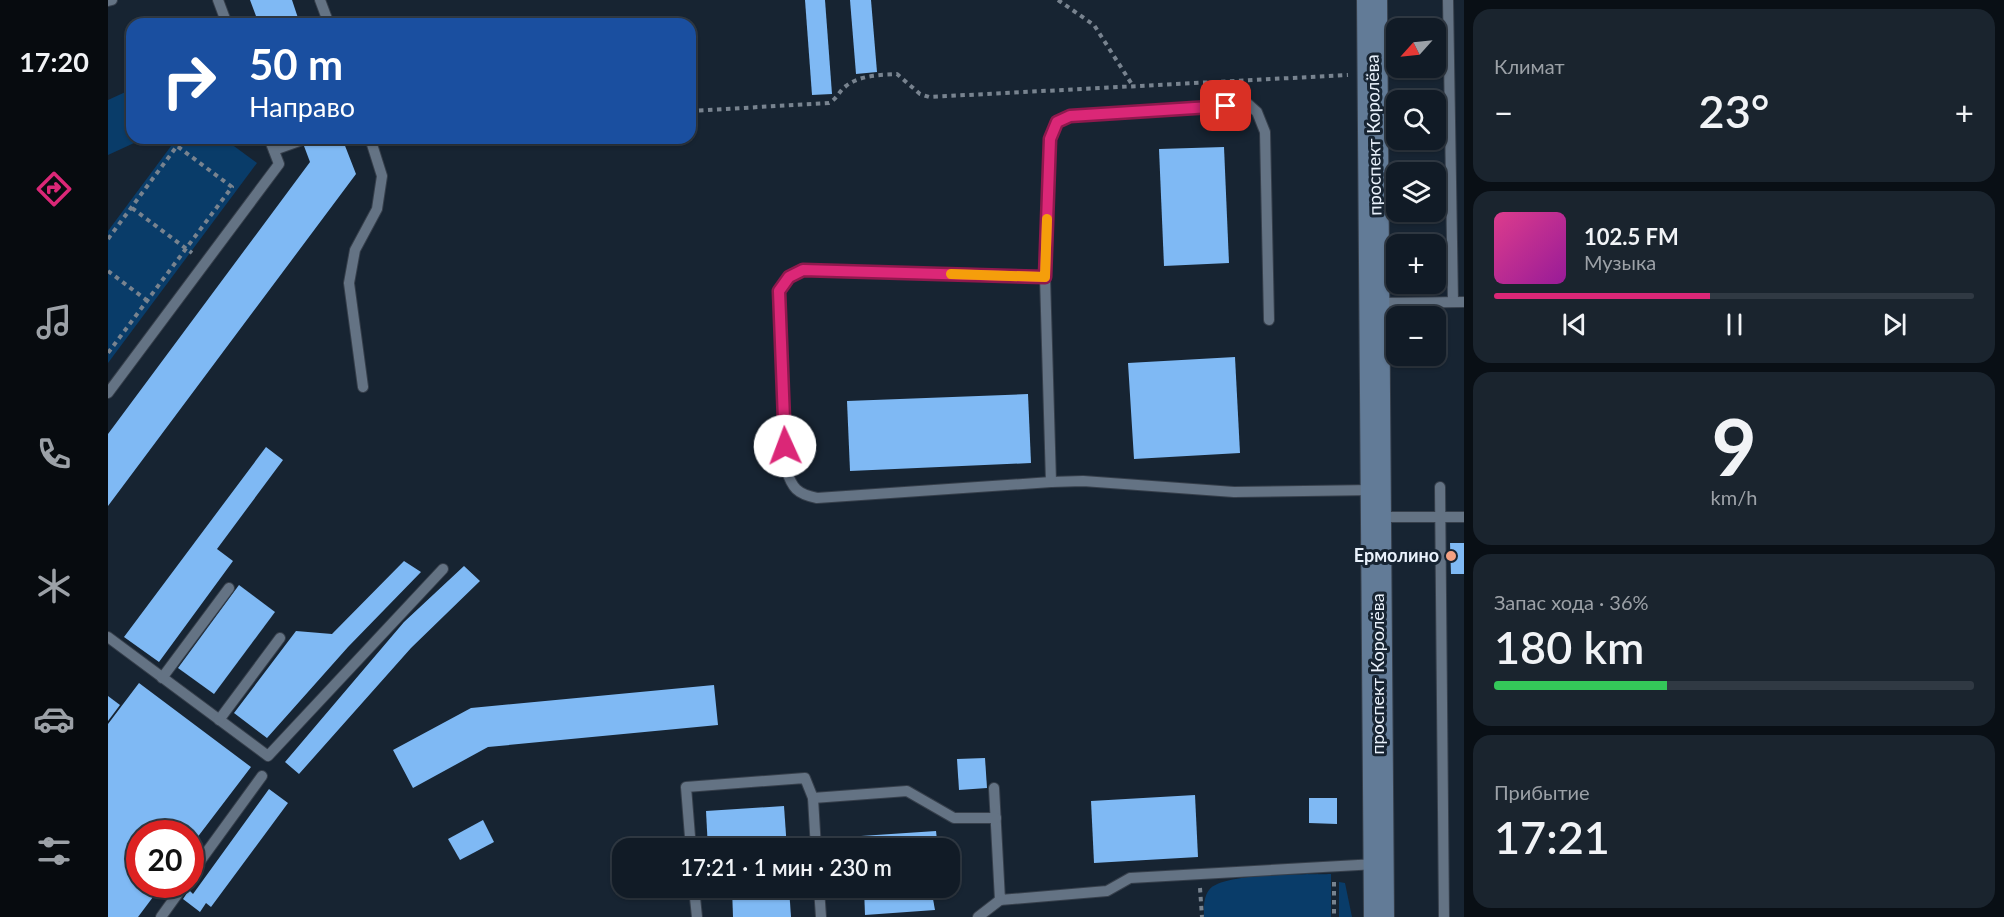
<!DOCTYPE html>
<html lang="ru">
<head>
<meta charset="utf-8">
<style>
  :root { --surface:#111b26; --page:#1a242e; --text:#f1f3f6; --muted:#9ca1a7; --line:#303943; --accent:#db2777 }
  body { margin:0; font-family:Lato,sans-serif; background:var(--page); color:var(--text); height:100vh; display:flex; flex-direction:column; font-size:22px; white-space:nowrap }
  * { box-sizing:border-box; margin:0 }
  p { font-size:20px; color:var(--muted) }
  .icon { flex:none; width:33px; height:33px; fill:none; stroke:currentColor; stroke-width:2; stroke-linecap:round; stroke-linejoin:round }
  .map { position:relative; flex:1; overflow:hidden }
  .panel { display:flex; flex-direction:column; gap:9px; padding:9px; background:#090f15; width:540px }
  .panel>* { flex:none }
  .banner { position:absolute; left:18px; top:18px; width:570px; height:126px; border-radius:18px; box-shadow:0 2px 4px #0004,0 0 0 2px var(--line); background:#1a4fa0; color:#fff; overflow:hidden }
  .needle { width:39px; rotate:243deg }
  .tools { position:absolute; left:1278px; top:18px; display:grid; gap:12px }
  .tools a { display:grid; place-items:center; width:60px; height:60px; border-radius:12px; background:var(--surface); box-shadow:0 2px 4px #0004,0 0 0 2px var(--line); font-size:30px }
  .speed { position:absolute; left:18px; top:820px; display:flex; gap:12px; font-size:30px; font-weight:700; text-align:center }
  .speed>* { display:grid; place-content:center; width:78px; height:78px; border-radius:50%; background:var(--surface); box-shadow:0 2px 4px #0004,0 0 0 2px var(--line); line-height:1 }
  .speed .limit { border:9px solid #d22; background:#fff; color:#111 }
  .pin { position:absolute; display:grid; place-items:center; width:51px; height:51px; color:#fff; margin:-26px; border-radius:12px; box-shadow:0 3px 9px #0006 }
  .me { position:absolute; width:66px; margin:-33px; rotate:358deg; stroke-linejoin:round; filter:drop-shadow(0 0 4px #0008) }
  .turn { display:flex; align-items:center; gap:21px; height:126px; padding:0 24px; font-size:27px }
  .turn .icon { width:78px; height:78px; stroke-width:2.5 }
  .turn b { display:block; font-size:42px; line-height:51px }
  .big { font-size:45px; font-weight:600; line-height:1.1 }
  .panel .tile { flex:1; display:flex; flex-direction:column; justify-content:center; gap:9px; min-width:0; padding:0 21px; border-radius:18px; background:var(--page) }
  .panel .dial { align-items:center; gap:0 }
  .dial b { font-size:78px; line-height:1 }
  .song { display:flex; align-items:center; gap:18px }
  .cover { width:72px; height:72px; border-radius:9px; background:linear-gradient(135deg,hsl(330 70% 55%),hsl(300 70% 35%)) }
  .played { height:6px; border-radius:3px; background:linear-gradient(90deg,var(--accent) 45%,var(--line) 45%) }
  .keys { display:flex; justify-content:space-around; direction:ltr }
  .heat { display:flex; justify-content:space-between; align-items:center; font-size:33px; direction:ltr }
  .charge { height:9px; border-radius:4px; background:linear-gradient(90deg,#34c759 36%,var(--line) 0) }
  .trip { position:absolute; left:504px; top:838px; width:348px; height:60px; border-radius:18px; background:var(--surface); box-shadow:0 2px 4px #0004,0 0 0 2px var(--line); font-weight:600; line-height:60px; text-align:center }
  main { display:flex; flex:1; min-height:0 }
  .menu { display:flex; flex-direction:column; width:108px; justify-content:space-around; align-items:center; background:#070b0f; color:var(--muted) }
  .menu .icon { width:42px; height:42px }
  .menu .active { color:var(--accent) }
  .menu b { font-size:27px; color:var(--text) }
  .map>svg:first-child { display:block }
</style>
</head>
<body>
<main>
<nav class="menu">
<b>17:20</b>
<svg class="icon active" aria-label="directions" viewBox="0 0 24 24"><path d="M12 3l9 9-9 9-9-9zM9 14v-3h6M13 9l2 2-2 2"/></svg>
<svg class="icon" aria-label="music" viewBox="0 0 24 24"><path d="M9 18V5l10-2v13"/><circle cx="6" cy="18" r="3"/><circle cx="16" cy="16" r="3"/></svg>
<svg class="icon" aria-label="phone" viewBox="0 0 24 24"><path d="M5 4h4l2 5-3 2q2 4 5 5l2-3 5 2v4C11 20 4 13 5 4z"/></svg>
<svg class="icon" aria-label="climate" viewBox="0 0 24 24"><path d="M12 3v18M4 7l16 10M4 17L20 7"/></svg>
<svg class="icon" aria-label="car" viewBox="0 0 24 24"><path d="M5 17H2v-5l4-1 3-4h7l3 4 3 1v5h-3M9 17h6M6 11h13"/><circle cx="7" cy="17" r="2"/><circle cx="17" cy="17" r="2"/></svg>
<svg class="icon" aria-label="filters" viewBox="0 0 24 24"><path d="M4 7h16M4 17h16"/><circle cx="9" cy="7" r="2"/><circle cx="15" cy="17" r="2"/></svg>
</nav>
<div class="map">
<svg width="1356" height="917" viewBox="0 0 1356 917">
  <rect width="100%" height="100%" fill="#172432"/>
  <g fill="#093c69">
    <path d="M24 89V138H37L0 155V100Z"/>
    <path d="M69 138H115L149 163 0 363V231Z"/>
    <path d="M1223 874V917H1096C1096 908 1095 898 1101 890 1114 872 1199 875 1223 874Z"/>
    <path d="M1231 882 1237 883 1244 917H1231Z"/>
  </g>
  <g fill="#7fb9f4">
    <path d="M142 0H184L192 24H151Z"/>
    <path d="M697 0H717L724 94 704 95Z"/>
    <path d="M742 0H763L769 72 748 74Z"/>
    <path d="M193 138H234L248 174 0 506V434L202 162Z"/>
    <path d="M1116 147 1121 263 1056 266 1051 149Z"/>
    <path d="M1127 357 1132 453 1026 459 1020 363Z"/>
    <path d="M920 394 923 463 742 471 739 401Z"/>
    <path d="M158 447 175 460 109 549 125 561 51 662 16 637Z"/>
    <path d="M1342 543H1356V574H1343Z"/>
    <path d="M296 561 313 572 240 647 159 738 126 713 188 631 224 634Z"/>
    <path d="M356 566 372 581 303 648 191 774 177 762 296 622Z"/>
    <path d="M131 585 167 612 106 694 70 668Z"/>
    <path d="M31 683 143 767 82 847V834H32V885H54L30 917H0V724Z"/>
    <path d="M606 685 610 725 380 747 305 788 285 750 363 708Z"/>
    <path d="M0 696 12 705 0 721Z"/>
    <path d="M877 758 879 788 851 790 849 759Z"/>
    <path d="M161 789 180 803 103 907 98 903 92 912 75 899 81 890 85 894Z"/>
    <path d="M1087 795 1090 857 986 863 983 801Z"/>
    <path d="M1201 798H1229V824L1201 823Z"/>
    <path d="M676 806 679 849H600L598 811Z"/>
    <path d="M375 820 386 842 352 860 340 839Z"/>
    <path d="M828 831 830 849H753V836Z"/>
    <path d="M624 888H681L683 917H625Z"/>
    <path d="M756 888H823L827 910 757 915Z"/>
  </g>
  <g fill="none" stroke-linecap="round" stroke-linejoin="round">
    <defs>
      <g id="lane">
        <path d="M110 0 119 24"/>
        <path d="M212 0 221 24"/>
        <path d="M1340 0 1345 302"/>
        <path d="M0 1 4 0"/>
        <path d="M166 150 194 140"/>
        <path d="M937 277 695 270 681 277 671 291 678 469C684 488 689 494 709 498L943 482 975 481 1126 492 1265 490"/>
        <path d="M1268 303 1356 302"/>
        <path d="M255 387 241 283 247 250 269 209 274 176 262 138"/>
        <path d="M0 393 171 164 161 138"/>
        <path d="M943 482 937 277 942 139 949 121 962 116 1140 104 1149 112 1157 132 1161 320"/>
        <path d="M1332 487 1336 917"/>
        <path d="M1269 517H1356"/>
        <path d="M0 637 160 756 335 569"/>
        <path d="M54 678 121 588"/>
        <path d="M111 720 172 638"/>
        <path d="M886 788 892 900 999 891 1022 878 1268 864"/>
        <path d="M705 798 799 791 846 818H888"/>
        <path d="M583 849 578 787 697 778 705 798 708 849"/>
        <path d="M82 875 154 776"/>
        <path d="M586 888 589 917"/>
        <path d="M711 888 713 917"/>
        <path d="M53 917 76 885"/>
        <path d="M870 917 892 900"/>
      </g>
      <path id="secondary" d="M1264 0 1271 917"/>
    </defs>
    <use href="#lane" stroke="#363f4b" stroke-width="12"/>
    <use href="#secondary" stroke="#363f4b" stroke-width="32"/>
    <g stroke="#78838f" stroke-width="4" stroke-dasharray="4.5 4.5" stroke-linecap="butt">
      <path d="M950 0 986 25 1025 86"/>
      <path d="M1289 73 1327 69"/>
      <path d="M582 111 721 103C729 99 731 91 738 86 752 75 772 75 789 74L812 94 821 97 1240 75"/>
      <path d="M69 146 74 138"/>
      <path d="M24 208 84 253"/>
      <path d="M0 239 69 146 124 187 0 353"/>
      <path d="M0 271 41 302"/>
      <path d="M1226 882V917"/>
      <path d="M1092 888 1094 917"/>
    </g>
    <use href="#lane" stroke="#647384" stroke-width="10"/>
    <use href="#secondary" stroke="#627b97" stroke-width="30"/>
  </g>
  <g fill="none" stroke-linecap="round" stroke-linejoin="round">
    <defs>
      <path id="route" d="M677 446 671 291 681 277 695 270 937 277 942 139 949 122 962 116 1118 106"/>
    </defs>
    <use href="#route" stroke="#8e194d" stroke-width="15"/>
    <use href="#route" stroke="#db2777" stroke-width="10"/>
    <path stroke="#f59e0b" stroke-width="10" d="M843 274 937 277 939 219"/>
  </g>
  <circle fill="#f3a082" stroke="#172432" stroke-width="2" cx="1343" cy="556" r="6"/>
  <g text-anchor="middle" stroke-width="6" stroke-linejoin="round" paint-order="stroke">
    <g font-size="18" fill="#eaf2fc" stroke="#172432">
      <text transform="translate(1266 135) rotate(-91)" y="6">проспект Королёва</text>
      <text transform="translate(1270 674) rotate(-90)" y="6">проспект Королёва</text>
    </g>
    <g font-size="18" font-weight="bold" fill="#eaf2fc" stroke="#172432" text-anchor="end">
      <text x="1331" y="562">Ермолино</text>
    </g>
  </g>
</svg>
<div class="tools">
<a><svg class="needle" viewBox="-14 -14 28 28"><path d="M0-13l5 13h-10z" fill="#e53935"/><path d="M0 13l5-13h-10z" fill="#9ca1a7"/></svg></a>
<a><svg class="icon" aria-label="search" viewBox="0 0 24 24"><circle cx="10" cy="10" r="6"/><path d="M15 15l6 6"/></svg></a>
<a><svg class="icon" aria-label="layers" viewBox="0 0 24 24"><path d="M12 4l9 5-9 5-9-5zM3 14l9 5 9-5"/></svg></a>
<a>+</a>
<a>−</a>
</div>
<div class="speed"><div class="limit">20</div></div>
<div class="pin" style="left:1118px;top:106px;background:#d93025"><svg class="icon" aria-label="arrive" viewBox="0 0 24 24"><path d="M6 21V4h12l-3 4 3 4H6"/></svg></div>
<svg class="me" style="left:677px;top:446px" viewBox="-20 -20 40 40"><circle r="19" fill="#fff"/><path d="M0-13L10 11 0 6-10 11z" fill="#db2777"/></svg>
<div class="trip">17:21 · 1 мин · 230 m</div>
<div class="banner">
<div class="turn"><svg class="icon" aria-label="right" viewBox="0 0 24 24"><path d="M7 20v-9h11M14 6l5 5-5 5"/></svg><div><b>50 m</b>Направо</div></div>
</div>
</div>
<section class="panel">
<div class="tile"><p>Климат</p>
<div class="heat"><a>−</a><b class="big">23°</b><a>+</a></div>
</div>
<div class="tile">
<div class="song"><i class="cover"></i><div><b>102.5 FM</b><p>Музыка</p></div></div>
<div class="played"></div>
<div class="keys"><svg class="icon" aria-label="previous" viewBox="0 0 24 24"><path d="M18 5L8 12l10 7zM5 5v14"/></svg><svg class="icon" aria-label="pause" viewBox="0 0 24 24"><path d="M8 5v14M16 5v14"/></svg><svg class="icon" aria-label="next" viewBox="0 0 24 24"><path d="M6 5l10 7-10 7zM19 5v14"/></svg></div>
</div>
<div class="tile dial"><b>9</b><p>km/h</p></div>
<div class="tile"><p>Запас хода · 36%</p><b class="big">180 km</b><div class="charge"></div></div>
<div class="tile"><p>Прибытие</p><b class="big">17:21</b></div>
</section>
</main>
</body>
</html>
